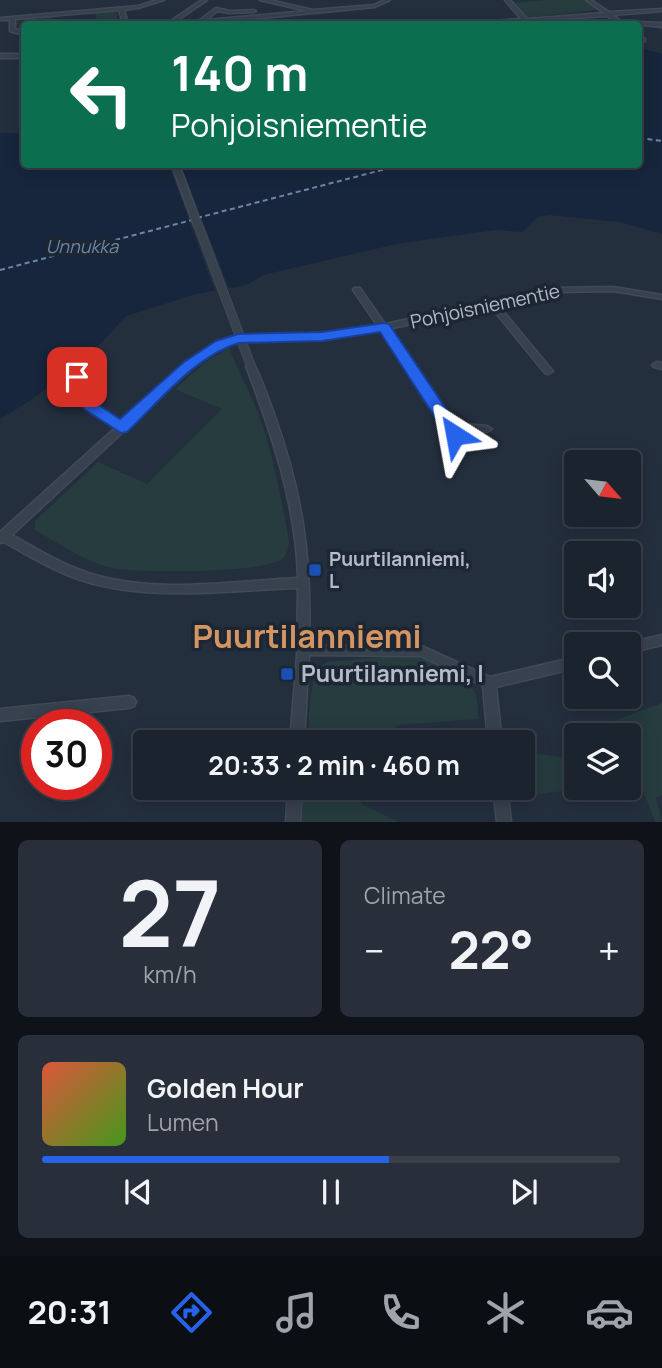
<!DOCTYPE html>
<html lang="en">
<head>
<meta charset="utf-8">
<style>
  :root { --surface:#1b232e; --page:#282f3a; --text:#f1f3f6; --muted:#a0a4aa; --line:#39404a; --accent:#2563eb }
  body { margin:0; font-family:Manrope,sans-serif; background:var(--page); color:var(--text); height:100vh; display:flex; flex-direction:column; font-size:26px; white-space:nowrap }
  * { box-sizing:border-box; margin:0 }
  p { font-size:23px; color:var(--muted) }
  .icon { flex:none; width:38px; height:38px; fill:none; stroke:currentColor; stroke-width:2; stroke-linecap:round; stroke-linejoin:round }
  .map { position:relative; height:822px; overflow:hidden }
  .details { display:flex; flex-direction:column; gap:18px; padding:18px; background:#0f1319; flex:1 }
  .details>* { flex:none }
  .hud { position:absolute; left:21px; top:21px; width:621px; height:147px; border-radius:7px; box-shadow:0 4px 18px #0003,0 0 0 2px var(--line); background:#0b6e4f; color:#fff; overflow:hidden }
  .needle { width:46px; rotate:118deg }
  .fabs { position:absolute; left:564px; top:450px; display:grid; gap:14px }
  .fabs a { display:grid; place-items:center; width:77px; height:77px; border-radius:7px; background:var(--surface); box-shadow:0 4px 18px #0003,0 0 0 2px var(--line); font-size:35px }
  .speed { position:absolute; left:21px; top:709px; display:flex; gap:14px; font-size:35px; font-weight:700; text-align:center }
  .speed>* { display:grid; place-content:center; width:91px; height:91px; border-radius:50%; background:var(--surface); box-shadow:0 4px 18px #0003,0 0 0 2px var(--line); line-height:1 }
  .speed .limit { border:10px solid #d22; background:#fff; color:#111 }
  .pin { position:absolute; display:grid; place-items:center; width:60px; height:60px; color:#fff; margin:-30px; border-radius:14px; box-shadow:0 4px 10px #0006 }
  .me { position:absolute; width:77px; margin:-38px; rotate:326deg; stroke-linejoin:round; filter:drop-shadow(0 0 5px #0008) }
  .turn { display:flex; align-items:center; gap:24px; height:147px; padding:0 35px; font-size:32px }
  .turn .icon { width:91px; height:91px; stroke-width:2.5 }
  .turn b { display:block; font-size:49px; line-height:60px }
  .big { font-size:52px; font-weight:700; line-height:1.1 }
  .details .widget { flex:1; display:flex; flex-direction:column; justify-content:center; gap:10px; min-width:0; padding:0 24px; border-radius:10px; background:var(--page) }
  .details .dial { align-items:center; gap:0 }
  .dial b { font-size:91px; line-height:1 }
  .song { display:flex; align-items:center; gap:21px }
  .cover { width:84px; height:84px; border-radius:10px; background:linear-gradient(135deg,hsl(10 70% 55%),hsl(100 70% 35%)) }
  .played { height:7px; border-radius:4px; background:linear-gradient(90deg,var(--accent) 60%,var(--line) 60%) }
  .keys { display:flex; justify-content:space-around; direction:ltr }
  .heat { display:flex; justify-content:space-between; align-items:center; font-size:38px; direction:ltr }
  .details .tiles { flex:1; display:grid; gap:18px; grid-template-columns:1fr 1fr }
  .widget:last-child { grid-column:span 2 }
  .trip { position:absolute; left:133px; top:730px; width:402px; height:70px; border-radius:7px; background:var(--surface); box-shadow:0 4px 18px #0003,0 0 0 2px var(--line); font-weight:700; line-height:70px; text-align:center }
  .tab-bar { display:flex; height:112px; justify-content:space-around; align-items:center; background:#0b0e12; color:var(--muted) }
  .tab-bar .icon { width:49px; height:49px }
  .tab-bar .active { color:var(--accent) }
  .tab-bar b { font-size:32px; color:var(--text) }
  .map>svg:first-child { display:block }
</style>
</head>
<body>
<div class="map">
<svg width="662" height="822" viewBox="0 0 662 822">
  <rect width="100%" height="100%" fill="#242f3e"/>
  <g fill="#263c3f">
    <path d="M544 0H584L597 10 525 18 513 3Z"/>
    <path d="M115 10 119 24H36V21L41 20V17L19 19 18 24 15 25 19 19 51 16 52 24 97 20 95 12Z"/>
    <path d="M229 348C237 369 248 388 256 408 273 451 281 497 289 542 288 550 287 556 280 560 260 573 133 574 108 567 82 560 58 543 35 530V521L98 462 147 484 222 409 175 389 208 360Z"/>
    <path d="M406 655C431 659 466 669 476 696 478 703 478 712 478 719L397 725 389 742H308C310 720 306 673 327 662Z"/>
    <path d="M662 703V795L656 798 662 822H655L639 779 628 780V735H585L584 732Z"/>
    <path d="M523 752 576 759V788H583L527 796Z"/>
    <path d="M304 788H368L361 804 399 822H301Z"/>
  </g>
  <path fill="#17263c" d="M639 48 662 54V234L620 222 549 215 538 217 523 232 496 230 401 243 263 275 247 285 196 294 126 316 88 357 31 400 0 419V133H24V164H639Z"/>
  <path fill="#242f3e" d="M169 165H181L230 291 216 294Z"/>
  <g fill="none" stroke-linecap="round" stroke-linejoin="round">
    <g stroke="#6d86a8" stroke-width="2" stroke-dasharray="5 3.5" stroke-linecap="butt">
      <path d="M639 138 662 141"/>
      <path d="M197 218 405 164"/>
      <path d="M0 270 192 220"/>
    </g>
    <defs>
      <g id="minor">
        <path d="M157 0H164L138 8 124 10 128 24H123L119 10 15 19V29L24 32V35L10 31V20H0V18L138 6Z"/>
        <path d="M202 0H207L172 24H166Z"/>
        <path d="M260 0H269L313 10 374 5 384 0H390L375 7 200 24H173L200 20 216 8 230 11 254 10 256 11 254 12 230 13 217 11 207 20 307 11Z"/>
        <path d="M505 0H510L527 19 604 13 586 0H591L609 12 662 9V11L613 15 625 24H620L607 16 474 24 476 22 521 19Z"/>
        <path d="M636 22 662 23V27L634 24Z"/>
        <path d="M639 34 645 39V41L639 43Z"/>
        <rect x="0" y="54" width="24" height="4"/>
        <path d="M613 287 662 295V299L613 291 556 292 498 305 551 369 553 371 548 374 545 373 491 307 388 329 452 423 487 426 492 429 487 432 457 430 460 435 455 438 451 437 380 330 322 339 239 342 224 346 193 367 12 535C40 551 68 568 99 576 161 593 234 581 298 578 296 504 272 435 246 366L248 364H254C262 380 268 397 274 414 303 494 312 559 309 645L422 646 490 677 576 657V668L496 687 502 742H488L483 686 421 656 309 655 304 742H290L297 655 298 588C234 590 167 600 103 586 67 579 36 560 4 542L0 543V532L115 428 87 408 72 377 74 375H80L94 404 121 423 187 363 218 342 238 336 322 333 377 325 353 290 354 288H360L385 324 556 288Z"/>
        <path d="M657 362 662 363V369L654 367 652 365Z"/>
        <path d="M662 635V645L628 653V644H624Z"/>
        <path d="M129 696 134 698 136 702 134 706 129 708 0 721V709Z"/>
        <path d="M288 788H302L300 822H286Z"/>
        <path d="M493 788H507L511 822H497Z"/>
      </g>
    </defs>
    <use href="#minor" stroke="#414a57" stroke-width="3"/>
    <use href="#minor" fill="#38414e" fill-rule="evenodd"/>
    <defs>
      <path id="minor-bridge-far1" d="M175 164 198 226"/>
      <path id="minor-bridge" d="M198 225 251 366"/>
    </defs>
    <use href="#minor-bridge-far1" stroke="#414a57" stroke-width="10" stroke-linecap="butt"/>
    <use href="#minor-bridge" stroke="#414a57" stroke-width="10" stroke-linecap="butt"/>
    <use href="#minor-bridge-far1" stroke="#38414e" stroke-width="7"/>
    <use href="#minor-bridge" stroke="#38414e" stroke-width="8"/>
  </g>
  <path fill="#2563eb" stroke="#184099" stroke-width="2" d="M384 323 389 324 461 431 463 435 461 439H449L380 332 322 341 239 343C195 356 160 401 127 432L121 433 84 409 70 377 77 373 83 374 96 403 120 419 184 362 216 341 238 334 322 332Z"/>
  <g fill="#1a4fb4" stroke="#1d2633" stroke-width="2.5">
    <rect x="308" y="563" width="14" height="14" rx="3.5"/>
    <rect x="280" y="667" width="14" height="14" rx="3.5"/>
  </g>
  <g text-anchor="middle" stroke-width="7" stroke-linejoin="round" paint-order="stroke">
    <g font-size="18" font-style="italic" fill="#6d86a8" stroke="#1d2633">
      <text x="82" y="253">Unnukka</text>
    </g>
    <g font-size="19" fill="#b4bcc9" stroke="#1d2633">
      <text transform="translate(485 306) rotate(-12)" y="7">Pohjoisniementie</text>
    </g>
    <g font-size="19" font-weight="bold" fill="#b4bcc9" stroke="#1d2633" text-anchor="start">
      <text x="329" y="566">Puurtilanniemi,<tspan x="329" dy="22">L</tspan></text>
    </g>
    <g font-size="23" font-weight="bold" fill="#b4bcc9" stroke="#1d2633" text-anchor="start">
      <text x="301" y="682">Puurtilanniemi, I</text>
    </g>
    <g font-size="32" font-weight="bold" fill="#d59563" stroke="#1d2633">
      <text x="307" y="648">Puurtilanniemi</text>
    </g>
  </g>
</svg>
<div class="fabs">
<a><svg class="needle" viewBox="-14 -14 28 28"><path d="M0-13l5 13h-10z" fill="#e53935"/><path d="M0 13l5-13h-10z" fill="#a0a4aa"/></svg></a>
<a><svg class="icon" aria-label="sound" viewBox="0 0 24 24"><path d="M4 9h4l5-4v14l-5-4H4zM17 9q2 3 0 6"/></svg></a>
<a><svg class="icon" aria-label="search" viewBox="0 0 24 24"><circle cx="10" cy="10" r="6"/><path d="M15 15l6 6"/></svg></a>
<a><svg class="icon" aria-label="layers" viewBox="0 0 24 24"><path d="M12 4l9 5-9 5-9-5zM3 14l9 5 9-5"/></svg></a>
</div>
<div class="speed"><div class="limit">30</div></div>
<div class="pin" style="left:77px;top:377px;background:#d93025"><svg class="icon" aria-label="arrive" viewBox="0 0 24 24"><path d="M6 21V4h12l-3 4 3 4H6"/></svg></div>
<svg class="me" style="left:455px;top:435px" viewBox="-20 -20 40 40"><path d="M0-17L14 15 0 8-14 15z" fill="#2563eb" stroke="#fff" stroke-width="4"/></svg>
<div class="trip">20:33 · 2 min · 460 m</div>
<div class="hud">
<div class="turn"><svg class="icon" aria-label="left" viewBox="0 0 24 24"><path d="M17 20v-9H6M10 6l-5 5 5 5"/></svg><div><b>140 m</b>Pohjoisniementie</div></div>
</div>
</div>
<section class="details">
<div class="tiles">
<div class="widget dial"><b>27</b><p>km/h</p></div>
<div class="widget"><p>Climate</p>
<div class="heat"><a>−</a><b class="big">22°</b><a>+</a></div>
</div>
<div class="widget">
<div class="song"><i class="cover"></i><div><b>Golden Hour</b><p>Lumen</p></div></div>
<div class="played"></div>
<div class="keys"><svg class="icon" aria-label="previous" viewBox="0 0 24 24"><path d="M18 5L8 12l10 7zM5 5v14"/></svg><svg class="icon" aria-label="pause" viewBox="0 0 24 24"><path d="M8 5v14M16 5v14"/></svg><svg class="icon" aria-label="next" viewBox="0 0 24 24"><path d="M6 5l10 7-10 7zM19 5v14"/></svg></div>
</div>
</div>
</section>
<nav class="tab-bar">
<b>20:31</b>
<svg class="icon active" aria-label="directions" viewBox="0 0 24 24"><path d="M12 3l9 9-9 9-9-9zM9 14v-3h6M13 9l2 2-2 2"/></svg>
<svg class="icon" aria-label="music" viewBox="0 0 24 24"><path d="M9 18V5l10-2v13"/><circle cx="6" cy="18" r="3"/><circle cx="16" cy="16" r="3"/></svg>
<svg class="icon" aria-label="phone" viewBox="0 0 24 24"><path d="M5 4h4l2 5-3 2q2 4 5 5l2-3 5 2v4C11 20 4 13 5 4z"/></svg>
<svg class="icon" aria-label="climate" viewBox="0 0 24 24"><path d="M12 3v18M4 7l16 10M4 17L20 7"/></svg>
<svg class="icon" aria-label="car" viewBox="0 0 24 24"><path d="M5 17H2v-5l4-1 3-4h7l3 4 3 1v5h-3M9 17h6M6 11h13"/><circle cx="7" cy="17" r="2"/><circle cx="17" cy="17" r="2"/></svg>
</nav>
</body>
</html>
